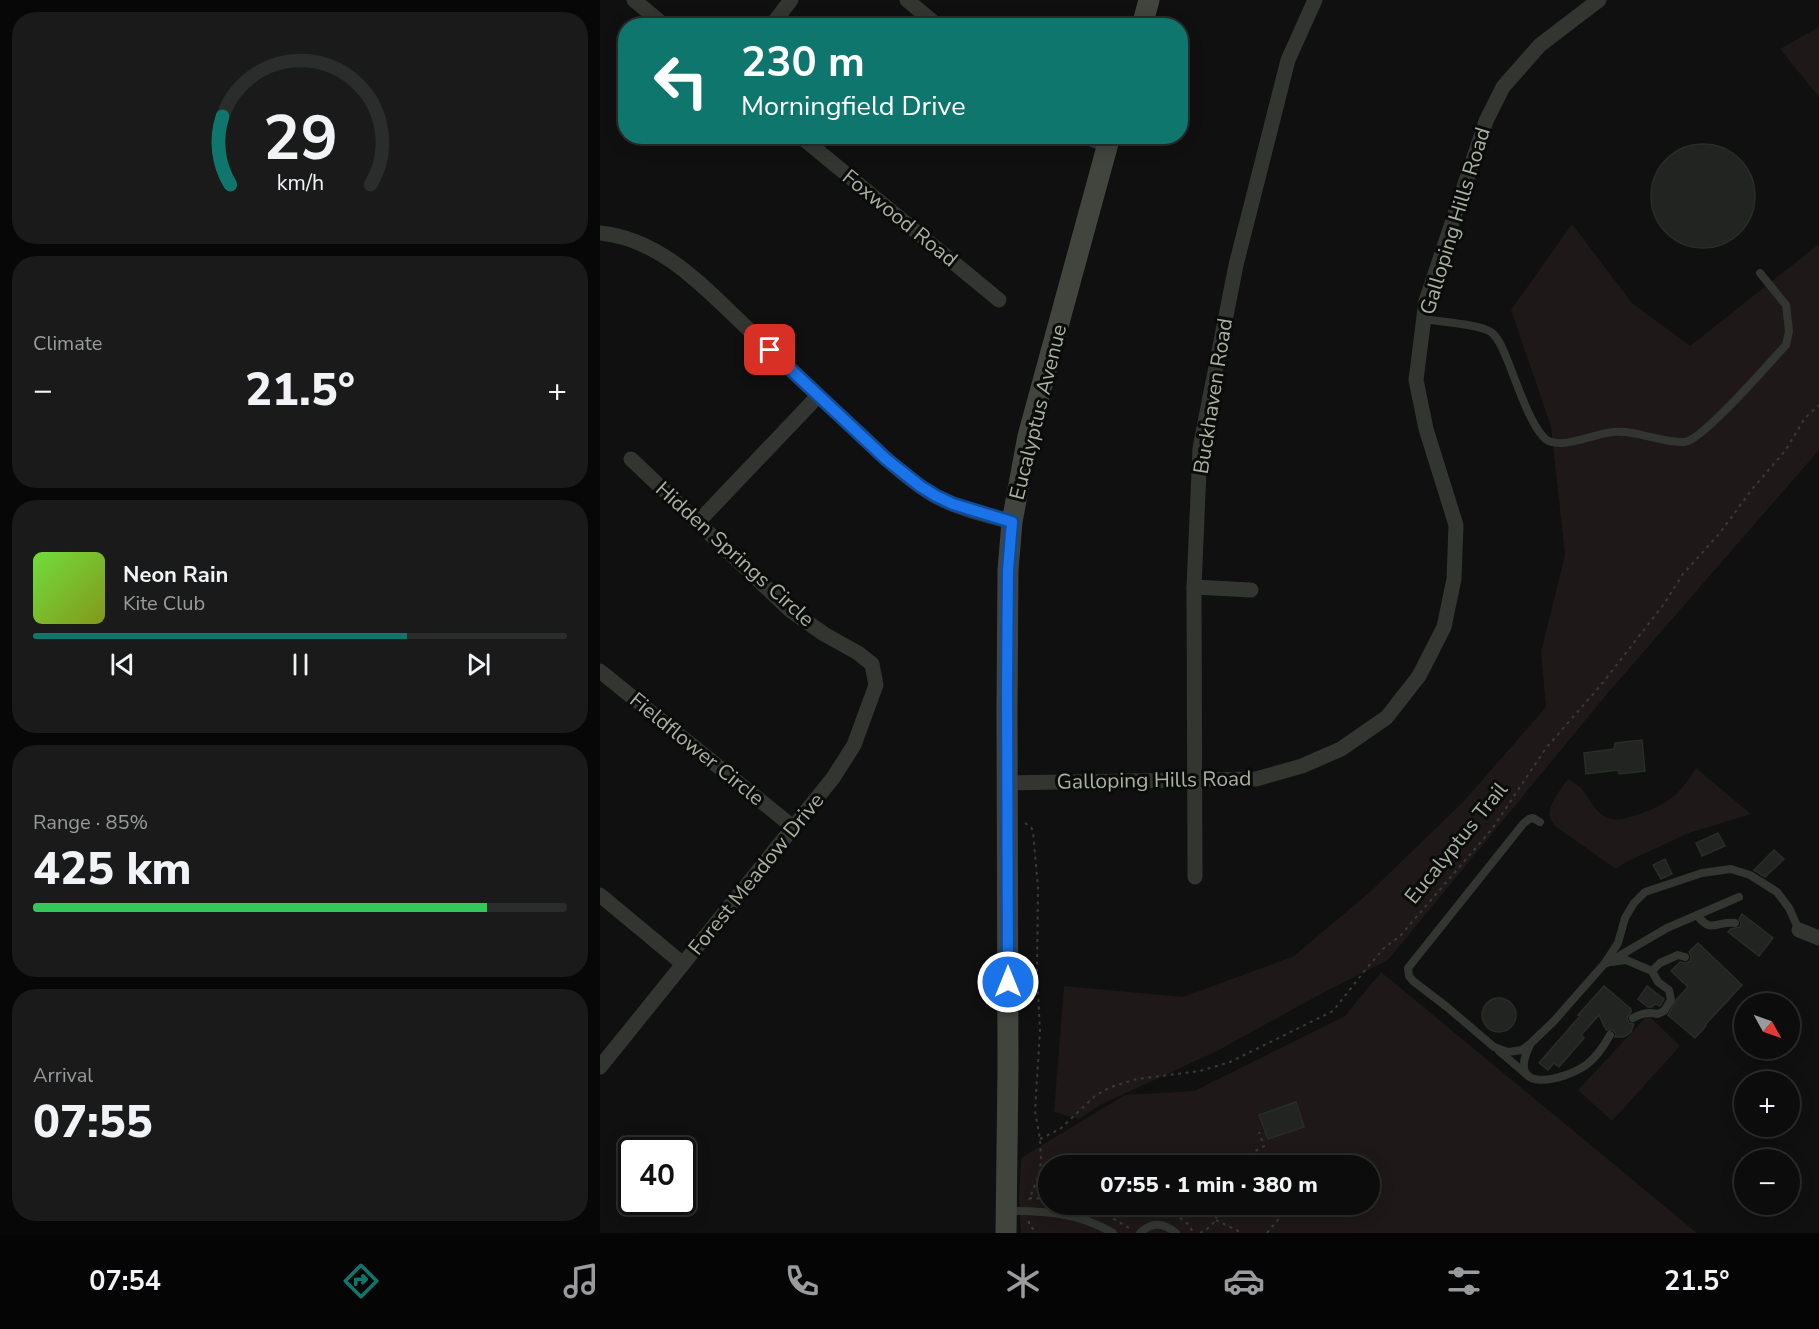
<!DOCTYPE html>
<html lang="en">
<head>
<meta charset="utf-8">
<style>
  :root { --surface:#0b0c0b; --page:#191a19; --text:#f1f3f6; --muted:#9a9b9d; --line:#2b2c2c; --accent:#0f766e }
  body { margin:0; font-family:"Nunito Sans",sans-serif; background:var(--page); color:var(--text); height:100vh; display:flex; flex-direction:column; font-size:22px; white-space:nowrap }
  * { box-sizing:border-box; margin:0 }
  p { font-size:20px; color:var(--muted) }
  .icon { flex:none; width:33px; height:33px; fill:none; stroke:currentColor; stroke-width:2; stroke-linecap:round; stroke-linejoin:round }
  .map { position:relative; flex:1; overflow:hidden }
  .panel { display:flex; flex-direction:column; gap:12px; padding:12px; background:#060706; width:600px }
  .panel>* { flex:none }
  .top-card { position:absolute; left:18px; top:18px; width:570px; height:126px; border-radius:24px; box-shadow:0 3px 15px #0003,0 0 0 2px var(--line); background:#0f766e; color:#fff; overflow:hidden }
  .needle { width:39px; rotate:130deg }
  .fabs { position:absolute; left:1134px; top:993px; display:grid; gap:12px }
  .fabs a { display:grid; place-items:center; width:66px; height:66px; border-radius:50%; background:var(--surface); box-shadow:0 3px 15px #0003,0 0 0 2px var(--line); font-size:30px }
  .speed { position:absolute; left:18px; top:1137px; display:flex; gap:12px; font-size:30px; font-weight:700; text-align:center }
  .speed>* { display:grid; place-content:center; width:78px; height:78px; border-radius:50%; background:var(--surface); box-shadow:0 3px 15px #0003,0 0 0 2px var(--line); line-height:1 }
  .speed .limit { border:3px solid #111; border-radius:9px; background:#fff; color:#111 }
  .pin { position:absolute; display:grid; place-items:center; width:51px; height:51px; color:#fff; margin:-26px; border-radius:12px; box-shadow:0 3px 9px #0006 }
  .me { position:absolute; width:66px; margin:-33px; rotate:0deg; stroke-linejoin:round; filter:drop-shadow(0 0 4px #0008) }
  .turn { display:flex; align-items:center; gap:21px; height:126px; padding:0 24px; font-size:27px }
  .turn .icon { width:78px; height:78px; stroke-width:2.5 }
  .turn b { display:block; font-size:42px; line-height:51px }
  .big { font-size:45px; font-weight:800; line-height:1.1 }
  .panel .tile { flex:1; display:flex; flex-direction:column; justify-content:center; gap:9px; min-width:0; padding:0 21px; border-radius:24px; background:var(--page) }
  .panel .dial { align-items:center; gap:0 }
  .dial svg { height:156px; overflow:visible; fill:none; stroke:var(--line); stroke-width:7; stroke-linecap:round; text-anchor:middle }
  .dial text { fill:var(--text); stroke:none }
  .song { display:flex; align-items:center; gap:18px }
  .cover { width:72px; height:72px; border-radius:9px; background:linear-gradient(135deg,hsl(100 70% 55%),hsl(70 70% 35%)) }
  .played { height:6px; border-radius:3px; background:linear-gradient(90deg,var(--accent) 70%,var(--line) 70%) }
  .keys { display:flex; justify-content:space-around; direction:ltr }
  .heat { display:flex; justify-content:space-between; align-items:center; font-size:33px; direction:ltr }
  .charge { height:9px; border-radius:4px; background:linear-gradient(90deg,#34c759 85%,var(--line) 0) }
  .trip { position:absolute; left:438px; top:1155px; width:342px; height:60px; border-radius:30px; background:var(--surface); box-shadow:0 3px 15px #0003,0 0 0 2px var(--line); font-weight:800; line-height:60px; text-align:center }
  .tab-bar { display:flex; height:96px; justify-content:space-around; align-items:center; background:#040504; color:var(--muted) }
  .tab-bar .icon { width:42px; height:42px }
  .tab-bar .current { color:var(--accent) }
  .tab-bar b { font-size:27px; color:var(--text) }
  main { display:flex; flex:1; min-height:0 }
  .map>svg:first-child { display:block }
</style>
</head>
<body>
<main>
<section class="panel">
<div class="tile dial"><svg viewBox="0 0 100 80">
<path d="M14 69A42 42 0 1 1 86 69"/>
<path d="M14 69A42 42 0 0 1 10 34" stroke="#0f766e"/>
<text x="50" y="56" font-size="32" font-weight="700">29</text>
<text x="50" y="72" font-size="11">km/h</text>
</svg></div>
<div class="tile"><p>Climate</p>
<div class="heat"><a>−</a><b class="big">21.5°</b><a>+</a></div>
</div>
<div class="tile">
<div class="song"><i class="cover"></i><div><b>Neon Rain</b><p>Kite Club</p></div></div>
<div class="played"></div>
<div class="keys"><svg class="icon" aria-label="previous" viewBox="0 0 24 24"><path d="M18 5L8 12l10 7zM5 5v14"/></svg><svg class="icon" aria-label="pause" viewBox="0 0 24 24"><path d="M8 5v14M16 5v14"/></svg><svg class="icon" aria-label="next" viewBox="0 0 24 24"><path d="M6 5l10 7-10 7zM19 5v14"/></svg></div>
</div>
<div class="tile"><p>Range · 85%</p><b class="big">425 km</b><div class="charge"></div></div>
<div class="tile"><p>Arrival</p><b class="big">07:55</b></div>
</section>
<div class="map">
<svg width="1219" height="1233" viewBox="0 0 1219 1233">
  <rect width="100%" height="100%" fill="#0f100f"/>
  <g fill="#1e1819" fill-rule="evenodd">
    <path d="M1219 27V97L1180 49Z"/>
    <path d="M972 224 1032 303 1090 346 1219 244V450L1007 694 788 960 719 995 617 1051 500 1105 479 1119 454 1112 464 986 583 997 694 956 771 891 863 802 946 707 941 652 965 555 951 427 911 310Z"/>
    <path d="M1096 768 1151 814 1089 833 1024 863 1016 869 955 826C954 824 950 819 950 817 947 806 962 787 968 779 972 781 976 784 980 787 989 796 994 813 1008 818 1016 821 1028 818 1036 815 1067 805 1079 796 1096 768Z"/>
    <path d="M781 972 1097 1233H421L419 1199 421 1158 525 1095 594 1091 745 1016ZM448 1166H770V1204H448Z"/>
    <path d="M1048 1015 1080 1046 1012 1121 978 1090Z"/>
  </g>
  <g fill="#222422" stroke="#2a2c29" stroke-width="1.5">
    <circle cx="1103" cy="196" r="52"/>
    <path d="M1042 740 1045 771 1019 774 1018 770 986 774 984 753 1014 749 1015 743Z"/>
    <path d="M1118 833 1125 846 1102 856 1096 843Z"/>
    <path d="M1174 850 1184 859 1165 877 1154 870Z"/>
    <path d="M1065 859 1072 874 1061 879 1053 865Z"/>
    <path d="M1142 914 1173 938 1159 956 1128 932 1131 929 1140 927 1141 923 1139 919Z"/>
    <path d="M1098 943 1142 985 1105 1025 1106 1026 1095 1038 1068 1015 1077 999 1088 987 1071 971 1080 962 1086 963 1090 961 1091 956 1089 952Z"/>
    <path d="M1004 986 1031 1009V1012L1027 1018 1029 1023 1034 1024 1031 1032 1024 1037H1015L1016 1034 1013 1030H1006L999 1015 981 1035 984 1038 959 1067 954 1063 948 1070 939 1063 980 1016 978 1015Z"/>
    <path d="M1047 986 1064 999 1060 1006 1055 1004 1052 1007H1048L1038 999Z"/>
    <circle cx="899" cy="1015" r="17"/>
    <path d="M696 1102 704 1127 668 1139 659 1115Z"/>
  </g>
  <g fill="none" stroke-linecap="round" stroke-linejoin="round">
    <g stroke="#393c36" stroke-width="2" stroke-dasharray="3 4.5" stroke-linecap="butt">
      <path d="M425 823 431 827 433 831 438 888 437 974 440 1031 435 1111 440 1139 441 1161 439 1175 429 1200"/>
      <path d="M440 1139 460 1129 496 1095 511 1087 537 1079 600 1071 630 1062 733 1011 766 969 784 948 800 936 892 829 946 748 1001 685 1064 604 1083 574 1119 534 1153 488 1185 451 1205 418 1219 405"/>
      <path d="M639 1166 652 1153 664 1146 659 1132"/>
      <path d="M429 1198 448 1199"/>
      <path d="M479 1204 504 1213 529 1228 531 1226"/>
      <path d="M551 1214C567 1209 587 1217 593 1233"/>
      <path d="M616 1220 642 1233"/>
      <path d="M429 1221V1225L437 1233"/>
      <path d="M600 1233C615 1225 616 1221 620 1204"/>
      <path d="M667 1233 686 1210"/>
    </g>
    <g stroke="#323530" stroke-width="8">
      <path d="M824 319C840 322 879 324 891 332 899 338 903 350 907 359 915 378 931 429 947 440 962 450 996 433 1013 432 1038 430 1060 443 1085 442 1103 440 1170 362 1186 345L1189 331 1186 305 1160 273"/>
      <path d="M940 822 933 818 929 819 923 824 808 968 809 976 813 981 847 1007 894 1047 908 1052 922 1050 930 1044 954 1021 1005 963 1018 943 1025 918 1034 903 1045 892 1102 873 1131 869 1150 875 1177 892 1189 908 1199 930"/>
      <path d="M1097 915C1112 935 1116 920 1135 923"/>
      <path d="M1011 962 1026 960 1052 971"/>
      <path d="M1007 963 1067 928 1139 897"/>
      <path d="M1033 1018C1042 1013 1048 1012 1058 1014L1064 1011 1071 1000 1069 990 1058 982 1052 971 1060 963 1078 955 1085 957"/>
      <path d="M930 1045C905 1095 963 1081 986 1065 997 1057 1004 1046 1010 1035"/>
      <path d="M899 1051 926 1074"/>
      <path d="M408 1211C448 1211 479 1213 513 1233"/>
      <path d="M540 1233C552 1221 564 1223 576 1233"/>
    </g>
    <g stroke="#323530" stroke-width="15">
      <path d="M34 0 65 26"/>
      <path d="M307 0 338 26"/>
      <path d="M171 26 191 0"/>
      <path d="M200 136 399 300"/>
      <path d="M485 136 507 146"/>
      <path d="M0 233C61 239 104 287 146 327 183 362 220 398 258 432 282 455 306 479 335 496 359 509 386 515 412 522"/>
      <path d="M98 522 218 396"/>
      <path d="M594 587 651 590"/>
      <path d="M0 671 193 827"/>
      <path d="M407 783 656 779 702 766 741 749 787 717 819 676 844 627 854 579 856 525 826 429 816 380 826 301 886 121 903 87 940 45 999 0"/>
      <path d="M595 877 594 587 600 448 636 265 688 60 715 0"/>
      <path d="M0 895 83 964"/>
      <path d="M1199 930 1219 938"/>
      <path d="M0 1067 233 778 254 745 276 685 272 664 258 653 224 634 190 610 31 459"/>
    </g>
    <g stroke="#41453e" stroke-width="21">
      <path d="M542 26 549 0"/>
      <path d="M406 1233 408 1068 407 708 408 570 412 522 428 436 510 136"/>
    </g>
  </g>
  <g fill="none" stroke-linecap="round" stroke-linejoin="round">
    <defs>
      <path id="route" d="M170 350 286 459 320 486 336 496 353 504 412 522 408 570 407 688 408 982"/>
    </defs>
    <use href="#route" stroke="#114b97" stroke-width="15"/>
    <use href="#route" stroke="#1a73e8" stroke-width="10"/>
  </g>
  <g text-anchor="middle" stroke-width="6" stroke-linejoin="round" paint-order="stroke">
    <g font-size="21" fill="#a9b2a0" stroke="#0a0b0a">
      <text transform="translate(300 218) rotate(39)" y="7">Foxwood Road</text>
      <text transform="translate(855 221) rotate(-73)" y="7">Galloping Hills Road</text>
      <text transform="translate(613 396) rotate(-81)" y="7">Buckhaven Road</text>
      <text transform="translate(438 412) rotate(-76)" y="7">Eucalyptus Avenue</text>
      <text transform="translate(135 554) rotate(42)" y="7">Hidden Springs Circle</text>
      <text transform="translate(97 749) rotate(39)" y="7">Fieldflower Circle</text>
      <text transform="translate(554 780) rotate(-1)" y="7">Galloping Hills Road</text>
      <text transform="translate(856 843) rotate(-51)" y="7">Eucalyptus Trail</text>
      <text transform="translate(156 874) rotate(-51)" y="7">Forest Meadow Drive</text>
    </g>
  </g>
</svg>
<div class="fabs">
<a><svg class="needle" viewBox="-14 -14 28 28"><path d="M0-13l5 13h-10z" fill="#e53935"/><path d="M0 13l5-13h-10z" fill="#9a9b9d"/></svg></a>
<a>+</a>
<a>−</a>
</div>
<div class="speed"><div class="limit">40</div></div>
<div class="pin" style="left:170px;top:350px;background:#d93025"><svg class="icon" aria-label="arrive" viewBox="0 0 24 24"><path d="M6 21V4h12l-3 4 3 4H6"/></svg></div>
<svg class="me" style="left:408px;top:982px" viewBox="-20 -20 40 40"><circle r="17" fill="#1a73e8" stroke="#fff" stroke-width="3"/><path d="M0-11L8 9 0 5-8 9z" fill="#fff"/></svg>
<div class="trip">07:55 · 1 min · 380 m</div>
<div class="top-card">
<div class="turn"><svg class="icon" aria-label="left" viewBox="0 0 24 24"><path d="M17 20v-9H6M10 6l-5 5 5 5"/></svg><div><b>230 m</b>Morningfield Drive</div></div>
</div>
</div>
</main>
<nav class="tab-bar">
<b>07:54</b>
<svg class="icon current" aria-label="directions" viewBox="0 0 24 24"><path d="M12 3l9 9-9 9-9-9zM9 14v-3h6M13 9l2 2-2 2"/></svg>
<svg class="icon" aria-label="music" viewBox="0 0 24 24"><path d="M9 18V5l10-2v13"/><circle cx="6" cy="18" r="3"/><circle cx="16" cy="16" r="3"/></svg>
<svg class="icon" aria-label="phone" viewBox="0 0 24 24"><path d="M5 4h4l2 5-3 2q2 4 5 5l2-3 5 2v4C11 20 4 13 5 4z"/></svg>
<svg class="icon" aria-label="climate" viewBox="0 0 24 24"><path d="M12 3v18M4 7l16 10M4 17L20 7"/></svg>
<svg class="icon" aria-label="car" viewBox="0 0 24 24"><path d="M5 17H2v-5l4-1 3-4h7l3 4 3 1v5h-3M9 17h6M6 11h13"/><circle cx="7" cy="17" r="2"/><circle cx="17" cy="17" r="2"/></svg>
<svg class="icon" aria-label="filters" viewBox="0 0 24 24"><path d="M4 7h16M4 17h16"/><circle cx="9" cy="7" r="2"/><circle cx="15" cy="17" r="2"/></svg>
<b>21.5°</b>
</nav>
</body>
</html>
